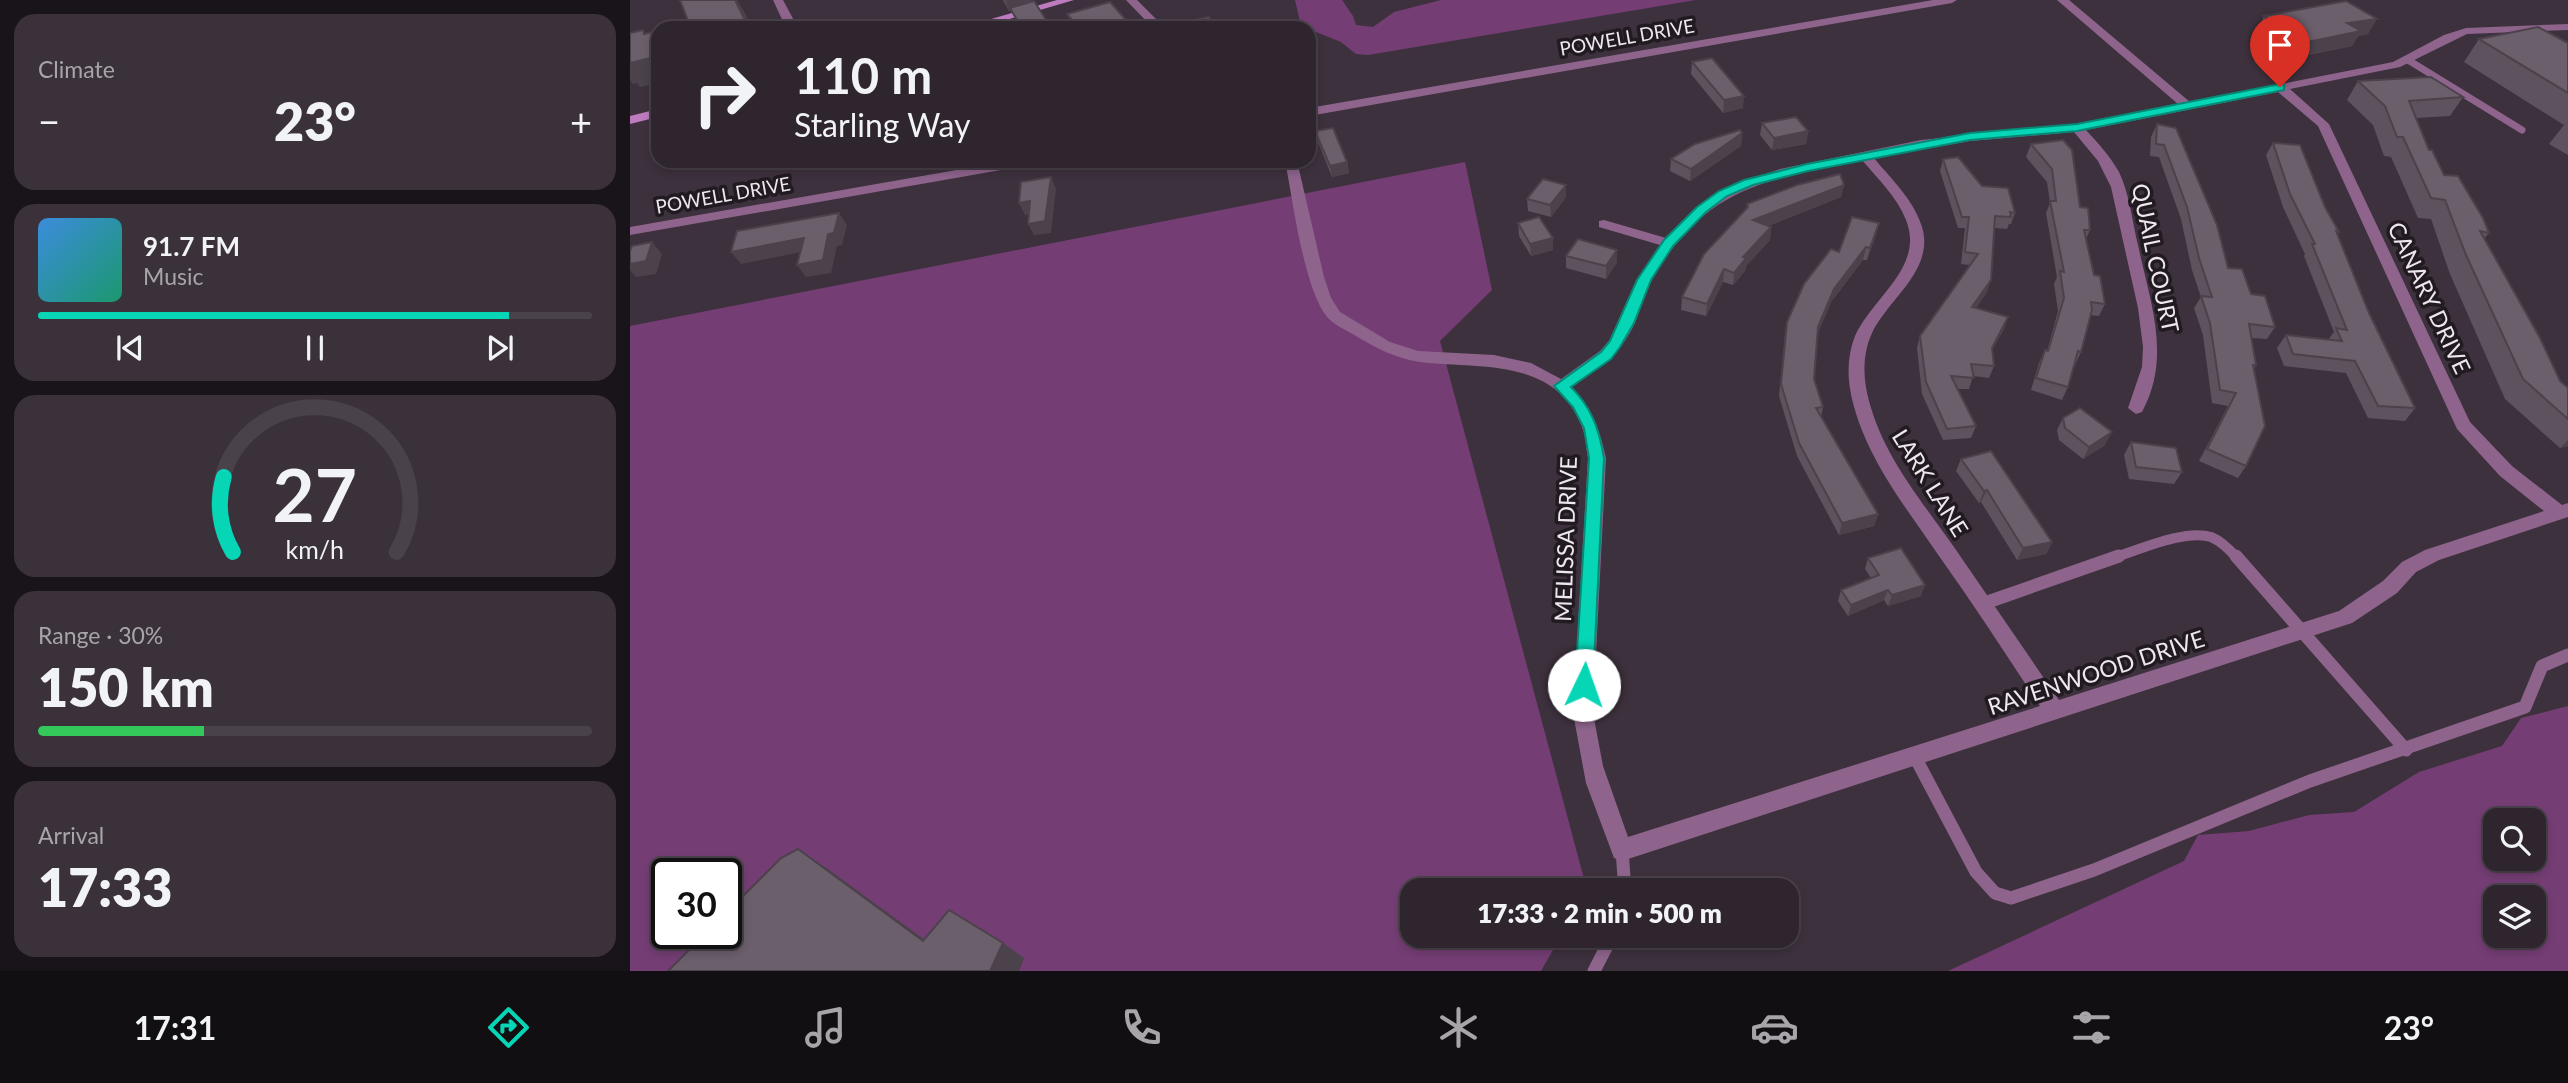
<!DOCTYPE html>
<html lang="en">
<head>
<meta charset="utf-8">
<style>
  :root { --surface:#2e252e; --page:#3a313a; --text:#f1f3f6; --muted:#a7a5aa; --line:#49424a; --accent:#06d5b6 }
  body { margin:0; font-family:Lato,sans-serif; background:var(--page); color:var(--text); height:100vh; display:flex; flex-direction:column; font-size:26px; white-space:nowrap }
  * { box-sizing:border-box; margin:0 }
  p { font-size:23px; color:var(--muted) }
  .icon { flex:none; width:38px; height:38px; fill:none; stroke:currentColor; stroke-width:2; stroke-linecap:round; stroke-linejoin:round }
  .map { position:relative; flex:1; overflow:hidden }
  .panel { display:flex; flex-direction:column; gap:14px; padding:14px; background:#191419; width:630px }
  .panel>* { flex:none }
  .hud { position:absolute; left:21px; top:21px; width:665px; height:147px; border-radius:21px; box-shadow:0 4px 10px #0003,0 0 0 2px var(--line); background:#2e252e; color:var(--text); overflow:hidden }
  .fabs { position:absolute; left:1853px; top:808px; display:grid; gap:14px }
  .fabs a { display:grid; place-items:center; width:63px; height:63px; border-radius:14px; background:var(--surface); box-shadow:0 4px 10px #0003,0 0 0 2px var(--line); font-size:35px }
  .speed { position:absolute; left:21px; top:858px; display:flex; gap:14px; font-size:35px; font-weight:700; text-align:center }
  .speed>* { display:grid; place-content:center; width:91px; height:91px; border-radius:50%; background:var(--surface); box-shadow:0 4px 10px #0003,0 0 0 2px var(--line); line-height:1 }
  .speed .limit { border:4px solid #111; border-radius:10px; background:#fff; color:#111 }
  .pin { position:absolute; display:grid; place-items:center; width:60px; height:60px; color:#fff; margin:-72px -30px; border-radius:50% 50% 50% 0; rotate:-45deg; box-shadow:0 0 7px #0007 }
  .pin .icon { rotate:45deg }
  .me { position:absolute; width:77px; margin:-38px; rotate:3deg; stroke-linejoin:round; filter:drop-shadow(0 0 5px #0008) }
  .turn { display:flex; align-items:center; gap:24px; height:147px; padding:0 28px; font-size:32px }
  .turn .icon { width:91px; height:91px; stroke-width:2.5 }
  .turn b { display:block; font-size:49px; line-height:60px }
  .big { font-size:52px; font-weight:800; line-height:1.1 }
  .panel .widget { flex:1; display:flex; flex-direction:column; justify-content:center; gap:10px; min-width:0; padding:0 24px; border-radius:21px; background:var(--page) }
  .panel .dial { align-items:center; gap:0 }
  .dial svg { height:182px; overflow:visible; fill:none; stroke:var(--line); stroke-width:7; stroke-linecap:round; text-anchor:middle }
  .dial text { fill:var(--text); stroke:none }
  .song { display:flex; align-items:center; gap:21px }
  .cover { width:84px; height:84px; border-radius:10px; background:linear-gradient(135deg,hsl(210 70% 55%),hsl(160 70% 35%)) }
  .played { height:7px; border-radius:4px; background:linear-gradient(90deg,var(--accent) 85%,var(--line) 85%) }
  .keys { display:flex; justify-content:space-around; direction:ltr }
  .heat { display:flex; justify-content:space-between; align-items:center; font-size:38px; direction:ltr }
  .charge { height:10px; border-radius:5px; background:linear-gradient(90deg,#34c759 30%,var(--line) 0) }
  .trip { position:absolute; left:770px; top:878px; width:399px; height:70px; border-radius:21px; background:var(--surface); box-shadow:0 4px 10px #0003,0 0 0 2px var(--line); font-weight:800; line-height:70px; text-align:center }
  .tabs { display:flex; height:112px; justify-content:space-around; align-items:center; background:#120f12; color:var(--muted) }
  .tabs .icon { width:49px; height:49px }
  .tabs .active { color:var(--accent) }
  .tabs b { font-size:32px; color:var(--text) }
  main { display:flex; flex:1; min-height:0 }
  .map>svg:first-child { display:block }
</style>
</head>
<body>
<main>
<section class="panel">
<div class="widget"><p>Climate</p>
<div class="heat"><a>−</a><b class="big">23°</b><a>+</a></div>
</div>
<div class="widget">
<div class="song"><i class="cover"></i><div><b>91.7 FM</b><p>Music</p></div></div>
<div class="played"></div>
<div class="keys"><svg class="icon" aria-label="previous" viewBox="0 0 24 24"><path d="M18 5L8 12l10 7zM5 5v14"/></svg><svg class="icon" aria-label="pause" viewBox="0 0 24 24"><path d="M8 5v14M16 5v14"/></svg><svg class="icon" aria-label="next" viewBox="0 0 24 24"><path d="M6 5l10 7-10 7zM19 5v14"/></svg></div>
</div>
<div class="widget dial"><svg viewBox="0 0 100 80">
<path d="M14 69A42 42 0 1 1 86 69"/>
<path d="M14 69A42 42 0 0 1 10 36" stroke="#06d5b6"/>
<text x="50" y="56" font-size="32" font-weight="700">27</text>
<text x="50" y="72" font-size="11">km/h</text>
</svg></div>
<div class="widget"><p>Range · 30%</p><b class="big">150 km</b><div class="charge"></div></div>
<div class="widget"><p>Arrival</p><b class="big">17:33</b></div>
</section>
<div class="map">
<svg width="1938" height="971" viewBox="0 0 1938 971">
  <rect width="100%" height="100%" fill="#3d313d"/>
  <g fill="#743e74" fill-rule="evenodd">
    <path d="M665 0H712L723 16 726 25 743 27 764 12 811 0H1066L738 55 726 54 711 42 671 26Z"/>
    <path d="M835 162 862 290 810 341 957 890 782 891V936H931L911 971H0V326ZM37 873H96V933H37Z"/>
    <path d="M1938 706V971H1318L1554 861 1568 835 1619 831 1679 815 1724 812 1789 772 1872 746 1891 718ZM1866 821H1904V859H1866ZM1866 898H1904V936H1866Z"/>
  </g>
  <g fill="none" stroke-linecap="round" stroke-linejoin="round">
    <path stroke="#8e648d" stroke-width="7" d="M1778 60 1892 130"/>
    <path stroke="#8e648d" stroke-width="10" d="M1483 558C1509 550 1555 529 1581 537 1591 541 1600 550 1607 558"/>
    <g stroke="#8e648d" stroke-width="13">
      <path d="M1606 556 1776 750"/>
      <path d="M1352 604 1489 556"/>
      <path d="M1285 757 1346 872 1365 893 1381 898 1464 870 1680 781 1895 707 1912 666 1938 655"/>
      <path d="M992 850 995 891"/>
      <path d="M964 971 982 936"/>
    </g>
    <g fill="#8e648d" fill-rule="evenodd">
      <path d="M143 0H153L168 28H156Z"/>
      <path d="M496 0H507L527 20 560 22 566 25 561 28 520 25Z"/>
      <path d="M1303 0H1327L1322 3 679 116V108Z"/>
      <path d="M1427 0H1439L1560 102 1763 62 1814 35 1836 28 1938 24V30L1837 34 1770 67 1660 89 1699 124 1840 422 1882 466 1932 505 1938 503V517L1809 560 1786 572 1767 593 1722 623 992 861 984 858 956 783 943 713 958 458C956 448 956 436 952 427 926 357 849 369 790 362 767 359 746 348 726 336 718 331 706 326 699 319 674 293 663 199 655 161H667L694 277 701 298 710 312 760 342 788 351 864 355 901 363 931 379 970 351 979 341 1007 280 1030 245 969 227V221L974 220 1036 238 1067 207 1088 191 1150 169 1291 140 1447 124 1548 104ZM1648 92 1688 126 1827 429 1870 476 1914 511 1795 550 1772 562 1753 581 1709 611 1429 700C1394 649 1359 598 1324 547 1291 500 1254 457 1239 401 1233 379 1232 355 1242 333 1258 299 1305 270 1292 227 1284 200 1261 179 1244 158L1340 141 1444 132 1468 161 1481 187 1508 308 1513 347 1512 367 1498 408 1506 414 1512 412C1542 357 1520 302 1508 245 1502 221 1500 195 1489 172 1480 156 1468 143 1456 130ZM1232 160C1248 179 1267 197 1276 220 1295 267 1242 298 1225 336 1217 356 1217 378 1222 399 1236 458 1275 506 1309 556 1344 605 1377 656 1410 706L998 837 973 766 963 713 976 458C970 430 962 408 942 387 970 367 990 355 1005 323 1011 309 1015 292 1023 278 1076 186 1137 180 1232 160Z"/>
      <path d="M378 161H406L400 165 0 235V227Z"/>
    </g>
    <g fill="#be7cbe" fill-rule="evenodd">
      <path d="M427 0H444L349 28H330Z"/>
      <path d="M28 109V117L0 124V116Z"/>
    </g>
  </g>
  <g fill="#5d525d">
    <path d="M373 0H401L421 28H390L381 11H379Z"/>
    <path d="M437 14 503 28H443Z"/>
    <path d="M1634 16 1738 34 1728 36 1722 46 1659 59 1639 45 1641 40 1627 31Z"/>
    <path d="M1849 39 1938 43V155L1919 144 1934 125 1834 62Z"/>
    <path d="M1062 62 1113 108 1093 113 1061 74Z"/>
    <path d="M1728 81 1833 97 1820 116 1786 118 1799 150 1814 175 1859 233 1854 239 1930 381 1938 388V446L1930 448 1875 399 1820 274 1801 219 1788 218 1761 157 1754 156 1743 125 1717 100Z"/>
    <path d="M1132 123 1178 131 1176 144 1142 150 1130 135Z"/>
    <path d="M1527 124 1598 268 1621 294 1645 327 1637 339 1621 338 1626 365 1624 368 1616 466 1608 478 1569 461 1598 406 1582 403 1573 335 1564 308 1571 297 1562 270 1551 219 1529 157 1520 156 1521 137Z"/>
    <path d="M685 131 717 162 719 173 702 177 688 142Z"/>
    <path d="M1112 133 1111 146 1060 181 1040 171 1041 159Z"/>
    <path d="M1433 140 1450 207 1460 230 1456 239 1464 275 1475 304 1469 316 1460 315 1451 352 1445 365H1444L1438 387 1432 400 1401 390 1409 363 1415 350 1417 351 1428 311 1424 284 1427 277 1416 213 1420 203 1417 182 1396 157 1401 144Z"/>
    <path d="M1643 143 1695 207 1709 232 1707 234 1739 313 1785 408 1775 421 1738 418 1716 373 1654 366 1647 348 1656 335 1698 340 1704 332 1674 256 1675 254 1653 207 1636 155Z"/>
    <path d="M1313 159 1352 186 1385 213 1381 224H1379L1377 229 1365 228 1357 292 1346 308 1374 329 1362 350 1364 366 1359 378 1343 376 1339 389H1327L1346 426 1341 438 1313 440 1292 394 1287 348 1290 336 1340 265 1331 264 1335 228H1328L1310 171Z"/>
    <path d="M1214 185 1211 197 1138 226 1141 227 1140 240 1116 266 1115 271 1103 285 1093 282 1076 316 1051 310 1052 297 1117 208V204Z"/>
    <path d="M936 197 921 217 898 211 897 199Z"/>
    <path d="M888 223 923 238V250L901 256 889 236Z"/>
    <path d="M1249 223 1246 235 1237 260H1233L1201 302 1187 335 1184 379 1193 407 1191 417 1248 514 1244 526 1209 535 1167 456 1149 396 1155 335 1157 322 1209 252Z"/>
    <path d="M987 250V262L976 279 936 268V256Z"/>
    <path d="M1433 418 1475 445 1453 459 1429 440 1427 430Z"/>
    <path d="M1501 442 1552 472 1544 484 1499 479 1494 455Z"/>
    <path d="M1331 459 1422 542 1416 554 1387 560 1351 502 1349 503 1326 471Z"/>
    <path d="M1238 558 1291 596 1258 606 1254 600 1218 616 1208 601 1211 590 1241 578 1235 569Z"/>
  </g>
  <g fill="#4c424c">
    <path d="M105 0H107L115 13 122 28H119Z"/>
    <path d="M375 0H401L403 4 379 11Z"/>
    <path d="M1747 19 1738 34 1728 36 1722 46 1659 59 1668 44 1717 23Z"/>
    <path d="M28 56V83L10 87 7 83 3 84 0 80V63Z"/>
    <path d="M1114 96 1113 108 1093 113 1094 100Z"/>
    <path d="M1178 131 1176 144 1142 150 1144 138Z"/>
    <path d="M1112 133 1111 146 1060 181 1061 169Z"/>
    <path d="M717 162 719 173 702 177 700 166Z"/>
    <path d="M421 177 426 189 421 233 404 235 398 224Z"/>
    <path d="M936 185V197L921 217 920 205Z"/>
    <path d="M1214 185 1211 197 1121 233 1123 220Z"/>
    <path d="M400 201 406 213 395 215 389 203Z"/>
    <path d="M209 213 217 225 212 245 207 246 201 273 176 277 167 265 198 234Z"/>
    <path d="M1249 223 1246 235 1237 260 1240 248Z"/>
    <path d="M1141 227 1140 240 1116 266 1115 271 1103 285 1104 273 1113 257Z"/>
    <path d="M174 238 182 250 111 264 101 252Z"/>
    <path d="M923 238V250L901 256 900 244Z"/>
    <path d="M22 242 32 254 26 274 6 277 0 270V264Z"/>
    <path d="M1236 247 1233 260 1201 302 1185 340 1188 327 1204 289Z"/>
    <path d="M987 250V262L976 279V266Z"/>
    <path d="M1094 269 1093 282 1076 316 1077 304Z"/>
    <path d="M1361 280 1357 292 1338 319 1342 307Z"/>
    <path d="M1378 317 1374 329 1357 359 1362 348Z"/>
    <path d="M1482 432 1475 445 1453 459 1459 447Z"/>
    <path d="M1938 440V446L1930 448Z"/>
    <path d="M1357 490 1351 502 1349 503 1354 491Z"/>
    <path d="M1248 514 1244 526 1209 535 1212 523Z"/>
    <path d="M1422 542 1416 554 1387 560 1393 548Z"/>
    <path d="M1295 585 1291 596 1258 606 1262 595Z"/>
    <path d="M1258 590 1254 600 1218 616 1221 605Z"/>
    <path d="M168 849 195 867 317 956 293 941Z"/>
    <path d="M373 943 394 958 389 971H360Z"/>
  </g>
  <g fill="#6c5f6c" stroke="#4c424c" stroke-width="2">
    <path d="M50 0H105L117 24 128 21 132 28H39L59 23Z"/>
    <path d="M404 1 420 26 411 28H392L380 8Z"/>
    <path d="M1716 1 1747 19 1717 23 1731 31 1668 44 1646 30 1654 28 1634 16Z"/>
    <path d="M480 2 503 28H449L437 14Z"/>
    <path d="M579 17 584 28H539L538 26Z"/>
    <path d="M1908 27 1938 43V93L1849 39Z"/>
    <path d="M13 30 14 34 28 31V56L0 63V33Z"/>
    <path d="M1082 58 1114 96 1094 100 1062 62Z"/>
    <path d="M1801 77 1833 97 1779 101 1799 150H1802L1814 175 1828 176 1853 218 1859 233 1850 231 1910 338 1930 381 1938 388V419L1893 379 1836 255 1815 200 1801 198 1773 137H1767L1755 106 1728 81Z"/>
    <path d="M1166 117 1178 131 1144 138 1132 123Z"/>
    <path d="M1527 124 1546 128 1587 225 1598 268 1612 269 1621 294 1635 296 1645 327 1619 324 1626 365H1623L1635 426 1616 466 1577 449 1606 393 1590 390 1580 323 1571 296 1582 297 1569 258 1557 207 1534 145 1526 144Z"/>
    <path d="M703 128 717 162 700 166 685 131Z"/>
    <path d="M1110 130 1112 133 1061 169 1041 159 1065 144Z"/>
    <path d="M1433 140 1442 150 1450 207 1458 208 1460 230H1454L1464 275 1470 276 1475 304 1461 302 1462 310 1451 352 1448 351 1438 387 1406 378 1415 350 1418 351 1434 298 1430 271 1434 272 1420 201H1426L1422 169 1401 144Z"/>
    <path d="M1643 143 1670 145 1695 207 1709 232 1706 231 1739 313 1785 408 1748 406 1725 361 1663 354 1656 335 1712 341 1706 328 1717 330 1682 244H1685L1660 194Z"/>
    <path d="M1328 157 1352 186 1378 188 1385 213 1380 212 1381 217 1365 216 1361 280 1342 307 1378 317 1362 348 1364 366 1341 364 1344 378 1321 376 1346 426 1317 429 1296 382 1290 336 1348 254 1335 252 1339 217H1332L1313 159Z"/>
    <path d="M1210 174 1214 185 1123 220 1141 227 1113 257 1116 258 1104 273 1094 269 1077 304 1052 297 1074 254 1118 207 1117 204 1167 185Z"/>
    <path d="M421 177 415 221 398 224 400 201 389 203 391 182Z"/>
    <path d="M913 179 936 185 920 205 897 199Z"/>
    <path d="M209 213 204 233 198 234 193 260 167 265 174 238 101 252 107 231Z"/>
    <path d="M909 217 923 238 900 244 888 223Z"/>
    <path d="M1222 217 1249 223 1240 248 1236 247 1204 289 1188 327 1184 379 1193 407 1186 408 1248 514 1212 523 1169 443 1151 384 1157 322 1174 284 1201 249 1209 252Z"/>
    <path d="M948 239 987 250 976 266 936 256Z"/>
    <path d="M22 242 16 261 0 264V251L2 246Z"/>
    <path d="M1450 408 1482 432 1459 447 1435 428 1433 418Z"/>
    <path d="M1501 442 1546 448 1552 472 1506 467Z"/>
    <path d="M1361 451 1422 542 1393 548 1357 490 1354 491 1331 459Z"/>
    <path d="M1271 548 1295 585 1262 595 1258 590 1221 605 1211 590 1249 575 1238 558Z"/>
    <path d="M168 849 293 941 319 910 373 943 360 971H38L76 933H96V913L151 858Z"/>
  </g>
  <path fill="#06d5b6" stroke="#048a76" stroke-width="2" d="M1650 84 1654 85V90L1447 131 1340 140 1178 171 1123 185 1097 196 1076 212 1043 246 1021 280 1004 323 990 347 981 359 941 387C962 408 969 429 974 458L963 685 960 691 954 693 947 691 945 685 959 458 954 428 943 407 924 386 971 352 980 341 1007 280 1034 240 1067 207 1089 191 1114 180 1177 164 1340 133 1447 124Z"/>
  <g text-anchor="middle" stroke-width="7" stroke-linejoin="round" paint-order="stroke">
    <g font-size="19" fill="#efe7ef" stroke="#211b21">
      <text transform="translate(997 37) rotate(-10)" y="7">POWELL DRIVE</text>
      <text transform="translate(93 195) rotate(-10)" y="7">POWELL DRIVE</text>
    </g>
    <g font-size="23" fill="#efe7ef" stroke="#211b21">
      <text transform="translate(1525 258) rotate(78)" y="8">QUAIL COURT</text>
      <text transform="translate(1799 298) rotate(65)" y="8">CANARY DRIVE</text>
      <text transform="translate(1300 483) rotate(58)" y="8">LARK LANE</text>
      <text transform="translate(936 539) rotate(-88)" y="8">MELISSA DRIVE</text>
      <text transform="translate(1466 673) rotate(-18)" y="8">RAVENWOOD DRIVE</text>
    </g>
  </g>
</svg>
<div class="fabs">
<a><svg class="icon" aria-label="search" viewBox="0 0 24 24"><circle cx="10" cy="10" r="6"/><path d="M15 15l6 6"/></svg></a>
<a><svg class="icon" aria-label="layers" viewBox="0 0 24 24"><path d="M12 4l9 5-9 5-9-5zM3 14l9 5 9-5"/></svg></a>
</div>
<div class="speed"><div class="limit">30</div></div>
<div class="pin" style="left:1650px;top:87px;background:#d93025"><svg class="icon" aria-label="arrive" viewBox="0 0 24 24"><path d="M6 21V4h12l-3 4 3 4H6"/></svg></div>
<svg class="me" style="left:954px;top:685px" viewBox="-20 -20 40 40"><circle r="19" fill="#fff"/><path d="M0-13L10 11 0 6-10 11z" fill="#06d5b6"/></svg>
<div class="trip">17:33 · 2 min · 500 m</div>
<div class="hud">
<div class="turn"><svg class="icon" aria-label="right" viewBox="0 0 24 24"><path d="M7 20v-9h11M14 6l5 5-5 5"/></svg><div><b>110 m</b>Starling Way</div></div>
</div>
</div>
</main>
<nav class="tabs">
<b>17:31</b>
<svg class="icon active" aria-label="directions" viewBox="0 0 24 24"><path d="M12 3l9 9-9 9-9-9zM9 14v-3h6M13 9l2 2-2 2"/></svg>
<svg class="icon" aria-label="music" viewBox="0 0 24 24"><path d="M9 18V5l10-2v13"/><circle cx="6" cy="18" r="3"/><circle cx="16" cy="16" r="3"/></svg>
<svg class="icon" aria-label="phone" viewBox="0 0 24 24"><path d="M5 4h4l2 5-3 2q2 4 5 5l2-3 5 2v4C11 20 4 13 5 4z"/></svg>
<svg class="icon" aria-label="climate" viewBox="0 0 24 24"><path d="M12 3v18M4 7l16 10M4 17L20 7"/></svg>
<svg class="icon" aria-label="car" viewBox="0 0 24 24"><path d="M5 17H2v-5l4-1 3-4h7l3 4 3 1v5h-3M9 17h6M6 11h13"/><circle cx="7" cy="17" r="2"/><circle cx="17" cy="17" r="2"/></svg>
<svg class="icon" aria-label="filters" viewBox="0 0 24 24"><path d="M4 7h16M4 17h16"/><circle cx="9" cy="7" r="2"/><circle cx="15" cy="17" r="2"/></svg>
<b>23°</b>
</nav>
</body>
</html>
